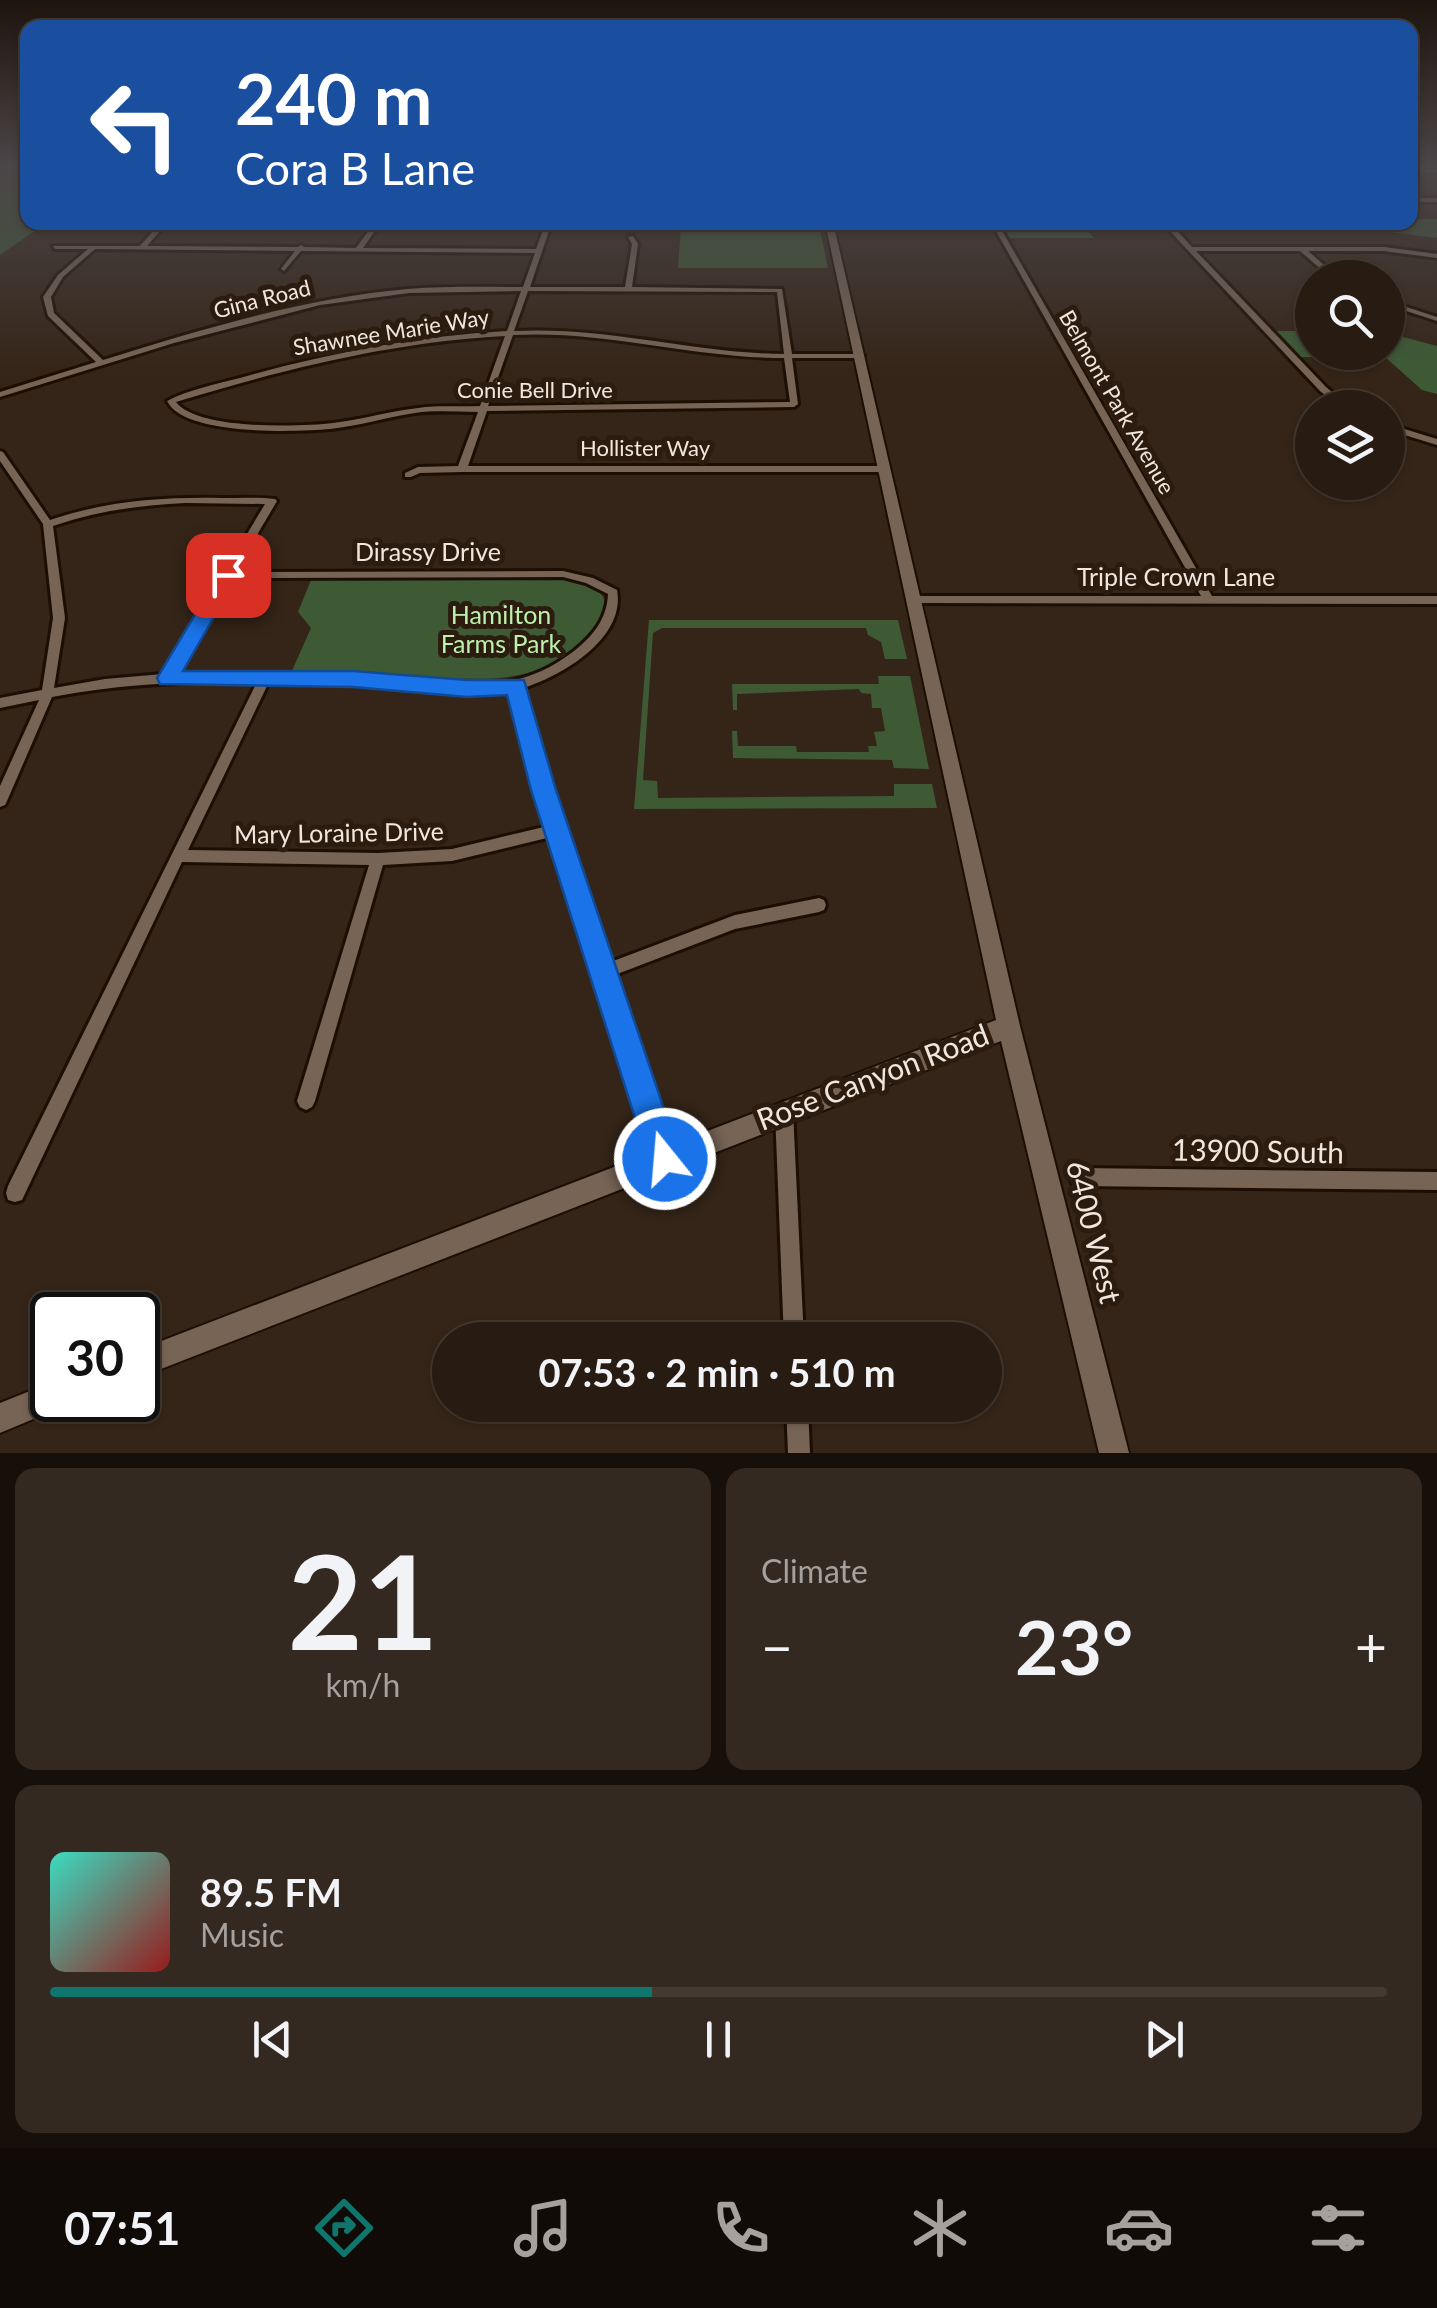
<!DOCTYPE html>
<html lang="en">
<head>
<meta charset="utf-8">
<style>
  :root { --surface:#281c12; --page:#342920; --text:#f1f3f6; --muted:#a5a19f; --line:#443a32; --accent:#0f766e }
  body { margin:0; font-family:Lato,sans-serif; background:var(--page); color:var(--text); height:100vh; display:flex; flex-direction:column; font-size:38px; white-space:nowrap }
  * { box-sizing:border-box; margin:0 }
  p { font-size:32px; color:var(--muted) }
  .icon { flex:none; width:55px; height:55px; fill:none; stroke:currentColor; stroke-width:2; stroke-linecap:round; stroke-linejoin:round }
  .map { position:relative; height:1453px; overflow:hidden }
  .panel { display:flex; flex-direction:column; gap:15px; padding:15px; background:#160f0a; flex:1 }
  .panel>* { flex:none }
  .guide { position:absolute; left:20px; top:20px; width:1398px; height:210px; border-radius:20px; box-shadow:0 2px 8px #0004,0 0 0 2px var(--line); background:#1a4fa0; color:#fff; overflow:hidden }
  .buttons { position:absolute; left:1295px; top:260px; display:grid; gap:20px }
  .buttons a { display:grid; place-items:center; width:110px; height:110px; border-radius:50%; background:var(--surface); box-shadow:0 2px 8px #0004,0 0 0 2px var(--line); font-size:50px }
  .speed { position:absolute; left:30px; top:1292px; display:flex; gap:20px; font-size:50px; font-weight:700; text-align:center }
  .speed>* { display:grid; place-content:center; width:130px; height:130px; border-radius:50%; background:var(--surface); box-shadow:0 2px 8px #0004,0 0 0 2px var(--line); line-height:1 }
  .speed .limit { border:5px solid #111; border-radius:15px; background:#fff; color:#111 }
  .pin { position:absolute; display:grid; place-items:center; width:85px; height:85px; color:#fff; margin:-42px; border-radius:20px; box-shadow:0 5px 15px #0006 }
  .me { position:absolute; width:110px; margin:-55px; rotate:343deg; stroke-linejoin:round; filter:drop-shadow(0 0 8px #0008) }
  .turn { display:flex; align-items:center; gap:35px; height:210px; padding:0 50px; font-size:45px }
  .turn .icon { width:130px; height:130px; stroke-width:2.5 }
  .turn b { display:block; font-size:70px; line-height:85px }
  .big { font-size:75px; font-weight:700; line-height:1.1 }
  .panel .card { flex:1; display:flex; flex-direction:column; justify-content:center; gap:15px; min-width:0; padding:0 35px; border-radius:20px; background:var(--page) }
  .panel .dial { align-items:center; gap:0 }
  .dial b { font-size:130px; line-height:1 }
  .song { display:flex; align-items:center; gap:30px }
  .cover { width:120px; height:120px; border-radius:15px; background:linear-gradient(135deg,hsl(170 70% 55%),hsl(0 70% 35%)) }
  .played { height:10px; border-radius:5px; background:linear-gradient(90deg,var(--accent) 45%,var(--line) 45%) }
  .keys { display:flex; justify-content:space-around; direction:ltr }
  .heat { display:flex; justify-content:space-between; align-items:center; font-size:55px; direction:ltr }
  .panel .tiles { flex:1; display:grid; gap:15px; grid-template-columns:1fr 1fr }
  .card:last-child { grid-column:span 2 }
  .trip { position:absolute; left:432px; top:1322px; width:570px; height:100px; border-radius:50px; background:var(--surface); box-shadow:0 2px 8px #0004,0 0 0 2px var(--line); font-weight:700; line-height:100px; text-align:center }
  .tabs { display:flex; height:160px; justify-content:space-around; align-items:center; background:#100b07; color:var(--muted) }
  .tabs .icon { width:70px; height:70px }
  .tabs .current { color:var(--accent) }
  .tabs b { font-size:45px; color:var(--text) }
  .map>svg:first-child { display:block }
</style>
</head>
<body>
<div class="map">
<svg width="1437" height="1453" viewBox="0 0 1437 1453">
  <rect width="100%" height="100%" fill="#352518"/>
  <g fill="#3d5a35">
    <path d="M0 173H27L28 222 46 223 0 255Z"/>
    <path d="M1410 219H1437V238L1359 228H1174L1169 223 1410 222Z"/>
    <path d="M1004 223 1083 226 1094 238H1007L1000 225Z"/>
    <path d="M681 225H819L828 268H678Z"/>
    <path d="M1273 331H1312V352H1388V333L1437 346V394L1422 390 1385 357H1297Z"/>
    <path d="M575 579C589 584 607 590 605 609 604 619 595 626 588 634 542 691 472 679 407 675 369 672 330 673 291 673L311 628 298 612 311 580Z"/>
    <path d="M649 620H898L907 659H885L881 642 868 635 866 628H662L653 633 643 780 657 781 658 798 894 796V784H932L937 808 634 809Z"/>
    <path d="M878 676H910L929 769 894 768 892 760 733 758 732 731H737L738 746H796L797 752H869L868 746H877L874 732 885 731 881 708H872L871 694 861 693 859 689 737 694V710H733L732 684H879Z"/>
  </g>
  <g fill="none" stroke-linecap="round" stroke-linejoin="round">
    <defs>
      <g id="minor">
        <rect x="1410" y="198" width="27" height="4"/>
        <path d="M161 222H168L147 246 298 247 301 245 304 247 356 248 375 222H381L363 248 536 249 546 222H552L530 287H625L632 244 628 237 633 236 638 244 632 287 782 289 792 354H860L864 356 860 358H792L798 404 794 407 487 411 468 466H884L889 469 884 472H462L420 473 411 477H405V473L418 467 458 466 478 412C457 412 436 410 415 413 387 417 359 426 330 429 295 432 184 436 167 401 188 390 216 384 240 378 328 353 416 336 507 331L521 291 409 293 320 305 174 343 0 397V392L96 362 48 316 43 297 58 275 88 249H55L53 246H140ZM95 249 295 251 281 269 284 271 301 251 535 253 523 287C485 287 446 286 408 289 304 298 202 329 103 360L54 313 51 297 63 277ZM528 291 777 292 784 354C693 353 606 326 514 331ZM513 335C605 330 693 358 784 358L790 402 488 406ZM505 336 480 406C459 407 438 405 418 408 389 411 361 420 333 423 299 427 197 430 176 402 284 369 392 342 505 336Z"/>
        <path d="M991 222H997L1212 596H1437V604L911 603 910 600 911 597 915 596H1201Z"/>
        <path d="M1063 222H1169L1192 247H1384L1437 254V258L1384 251H1308L1339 278H1331L1300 251H1196L1326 387 1351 408H1341L1320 391 1166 227Z"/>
        <path d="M1388 301 1437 317V321L1388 305Z"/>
        <path d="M1388 424 1437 439V445L1388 430Z"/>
        <path d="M0 451 3 452 50 520C106 501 162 497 221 498 239 498 257 497 275 499L277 501 235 572 563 571 593 578 617 590C626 638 562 676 523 688L550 790 561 824 565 829 564 832 608 963 735 915 819 898 824 900 826 905 824 910 819 912 735 929 612 976 674 1159 671 1165 665 1168 659 1165 656 1159 551 837 452 861 383 865 315 1101 312 1107 306 1110 300 1107 297 1101 369 865 182 862 22 1200 15 1202 8 1200 6 1193 8 1186 257 682C188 681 120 684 52 697L7 801 5 805 0 807V786L39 700 0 708V698L42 690 53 618 43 524 0 461ZM186 503 265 504 163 674 105 679 54 688 65 618 53 526C97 511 140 505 186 503ZM563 577 586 583 608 594C607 619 593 636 574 651 502 707 434 677 352 675 293 673 234 672 176 674L231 578ZM269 682 370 684 475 694 511 691 536 790 548 826 452 849 378 853 188 850Z"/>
        <path d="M784 1102 790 1105 793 1111 804 1340H784L775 1111 778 1105Z"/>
        <path d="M1078 1168 1437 1172V1190L1078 1186 1072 1183 1069 1177 1072 1171Z"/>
        <path d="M786 1405H808L810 1453H788Z"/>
      </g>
      <g id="tertiary">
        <path d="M825 222H833L1020 1026 1129 1453H1099L1001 1041 138 1378V1350L996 1020Z"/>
        <path d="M52 1382V1400H65L62 1407 0 1433V1403Z"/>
      </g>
      <rect id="secondary" x="1410" y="169" width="27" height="4"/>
    </defs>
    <use href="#minor" stroke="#1c0e03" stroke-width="6"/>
    <use href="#tertiary" stroke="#1c0e03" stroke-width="4"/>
    <use href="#secondary" stroke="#1c0e03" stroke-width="4"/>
    <use href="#minor" fill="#776455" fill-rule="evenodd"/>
    <use href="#tertiary" fill="#776455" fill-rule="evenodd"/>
    <use href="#secondary" fill="#776455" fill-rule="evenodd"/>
  </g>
  <linearGradient id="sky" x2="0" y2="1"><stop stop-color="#1d140d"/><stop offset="0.45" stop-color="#4b4648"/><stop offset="1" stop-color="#4b4648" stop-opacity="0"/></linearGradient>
  <rect width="1437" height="371" fill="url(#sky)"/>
  <path fill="#1a73e8" stroke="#114b97" stroke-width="2.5" d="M228 569 238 575 183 671H353L467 680H524L556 790 681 1159 676 1170 665 1175 653 1170 648 1159 531 790 507 695 467 697 353 687 160 684 157 678 160 673 221 571Z"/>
  <g text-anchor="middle" stroke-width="10" stroke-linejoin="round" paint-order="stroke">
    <g font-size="22" fill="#f1e6dd" stroke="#2b1c0f">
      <text transform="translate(262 299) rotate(-14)" y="8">Gina Road</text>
      <text transform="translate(391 332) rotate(-9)" y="8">Shawnee Marie Way</text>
      <text x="535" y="398">Conie Bell Drive</text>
      <text transform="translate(1117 402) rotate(60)" y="8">Belmont Park Avenue</text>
      <text x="645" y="456">Hollister Way</text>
    </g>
    <g font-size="25" fill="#f1e6dd" stroke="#2b1c0f">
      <text x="428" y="561">Dirassy Drive</text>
      <text x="1176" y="586">Triple Crown Lane</text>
      <text transform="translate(339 833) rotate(-1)" y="9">Mary Loraine Drive</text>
    </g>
    <g font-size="25" fill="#bbf1ac" stroke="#2b1c0f">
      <text x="501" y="624">Hamilton<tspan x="501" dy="29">Farms Park</tspan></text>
    </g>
    <g font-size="30" fill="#f1e6dd" stroke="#2b1c0f">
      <text transform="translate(873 1078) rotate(-21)" y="10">Rose Canyon Road</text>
      <text transform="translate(1258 1152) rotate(1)" y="10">13900 South</text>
      <text transform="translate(1093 1232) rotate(76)" y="10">6400 West</text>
    </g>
  </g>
</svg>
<div class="buttons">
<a><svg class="icon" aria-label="search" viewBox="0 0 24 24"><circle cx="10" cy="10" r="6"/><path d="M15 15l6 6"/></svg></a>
<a><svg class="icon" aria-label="layers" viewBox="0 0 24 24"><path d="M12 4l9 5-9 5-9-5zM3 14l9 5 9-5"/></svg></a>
</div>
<div class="speed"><div class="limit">30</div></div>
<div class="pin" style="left:228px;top:575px;background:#d93025"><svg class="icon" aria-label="arrive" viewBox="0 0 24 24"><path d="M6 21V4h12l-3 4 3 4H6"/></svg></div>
<svg class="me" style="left:665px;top:1159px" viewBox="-20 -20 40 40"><circle r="17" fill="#1a73e8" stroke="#fff" stroke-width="3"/><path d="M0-11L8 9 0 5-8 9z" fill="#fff"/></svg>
<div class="trip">07:53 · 2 min · 510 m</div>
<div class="guide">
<div class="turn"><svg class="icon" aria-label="left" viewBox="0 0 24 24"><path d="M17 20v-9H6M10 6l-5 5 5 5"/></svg><div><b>240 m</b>Cora B Lane</div></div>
</div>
</div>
<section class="panel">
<div class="tiles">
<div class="card dial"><b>21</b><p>km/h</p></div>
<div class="card"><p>Climate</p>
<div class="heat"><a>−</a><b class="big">23°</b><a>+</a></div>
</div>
<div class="card">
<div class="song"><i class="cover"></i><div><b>89.5 FM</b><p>Music</p></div></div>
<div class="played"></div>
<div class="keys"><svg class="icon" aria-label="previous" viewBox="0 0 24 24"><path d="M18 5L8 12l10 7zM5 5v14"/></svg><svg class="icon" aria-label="pause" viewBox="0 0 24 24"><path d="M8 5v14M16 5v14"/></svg><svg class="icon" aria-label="next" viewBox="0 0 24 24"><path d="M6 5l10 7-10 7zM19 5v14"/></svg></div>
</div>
</div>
</section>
<nav class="tabs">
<b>07:51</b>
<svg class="icon current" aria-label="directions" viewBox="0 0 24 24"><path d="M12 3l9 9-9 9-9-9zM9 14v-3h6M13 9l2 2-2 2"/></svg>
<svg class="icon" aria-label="music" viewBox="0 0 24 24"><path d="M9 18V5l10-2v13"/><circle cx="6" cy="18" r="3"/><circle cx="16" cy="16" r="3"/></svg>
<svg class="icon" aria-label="phone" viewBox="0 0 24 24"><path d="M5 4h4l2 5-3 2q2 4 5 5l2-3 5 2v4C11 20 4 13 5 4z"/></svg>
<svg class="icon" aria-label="climate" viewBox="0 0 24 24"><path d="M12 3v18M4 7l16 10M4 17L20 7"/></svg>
<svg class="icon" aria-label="car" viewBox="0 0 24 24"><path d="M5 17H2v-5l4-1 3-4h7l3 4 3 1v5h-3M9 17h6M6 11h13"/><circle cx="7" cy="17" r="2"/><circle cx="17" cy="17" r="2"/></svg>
<svg class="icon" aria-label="filters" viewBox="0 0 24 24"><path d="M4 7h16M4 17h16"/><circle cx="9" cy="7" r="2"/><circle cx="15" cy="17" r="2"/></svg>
</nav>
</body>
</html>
